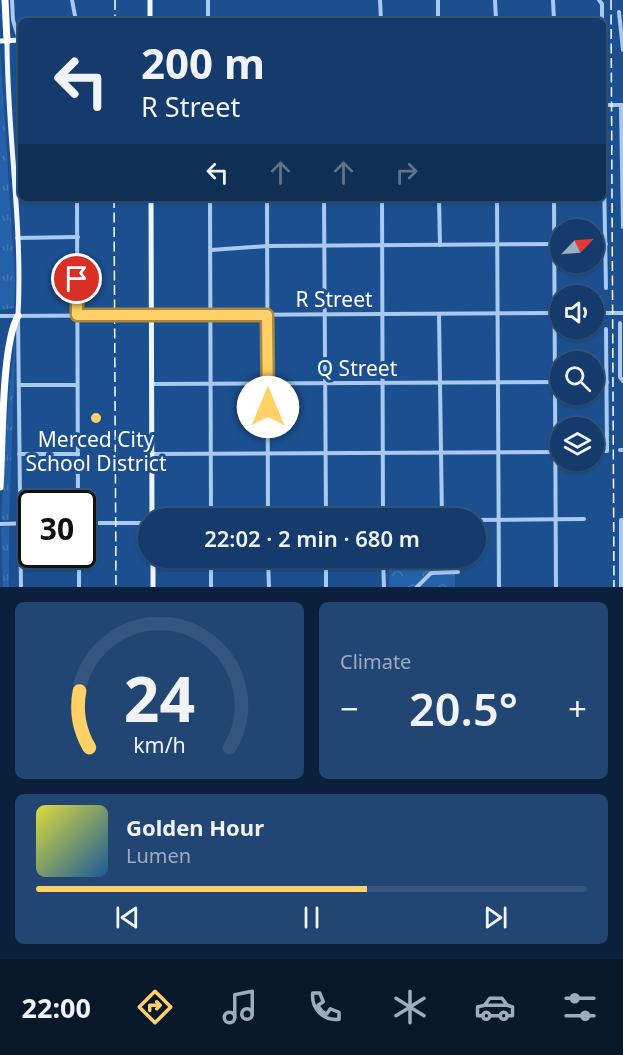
<!DOCTYPE html>
<html lang="en">
<head>
<meta charset="utf-8">
<style>
  :root { --surface:#143b6b; --page:#214673; --text:#f1f3f6; --muted:#9dadc1; --line:#33557e; --accent:#ffd166 }
  body { margin:0; font-family:"Noto Sans",sans-serif; background:var(--page); color:var(--text); height:100vh; display:flex; flex-direction:column; font-size:22px; white-space:nowrap }
  * { box-sizing:border-box; margin:0 }
  p { font-size:20px; color:var(--muted) }
  .icon { flex:none; width:33px; height:33px; fill:none; stroke:currentColor; stroke-width:2; stroke-linecap:round; stroke-linejoin:round }
  .map { position:relative; height:587px; overflow:hidden }
  .details { display:flex; flex-direction:column; gap:15px; padding:15px; background:#0b203b; flex:1 }
  .details>* { flex:none }
  .top-card { position:absolute; left:18px; top:18px; width:588px; height:183px; border-radius:9px; box-shadow:0 2px 4px #0004,0 0 0 2px var(--line); background:#143b6b; color:var(--text); overflow:hidden }
  .needle { width:39px; rotate:65deg }
  .controls { position:absolute; left:550px; top:219px; display:grid; gap:12px }
  .controls a { display:grid; place-items:center; width:54px; height:54px; border-radius:50%; background:var(--surface); box-shadow:0 2px 4px #0004,0 0 0 2px var(--line); font-size:30px }
  .speed { position:absolute; left:18px; top:490px; display:flex; gap:12px; font-size:30px; font-weight:700; text-align:center }
  .speed>* { display:grid; place-content:center; width:78px; height:78px; border-radius:50%; background:var(--surface); box-shadow:0 2px 4px #0004,0 0 0 2px var(--line); line-height:1 }
  .speed .limit { border:3px solid #111; border-radius:9px; background:#fff; color:#111 }
  .pin { position:absolute; display:grid; place-items:center; width:51px; height:51px; color:#fff; margin:-26px; border:3px solid #fff; border-radius:50%; box-shadow:0 2px 6px #0007 }
  .me { position:absolute; width:66px; margin:-33px; rotate:0deg; stroke-linejoin:round; filter:drop-shadow(0 0 4px #0008) }
  .turn { display:flex; align-items:center; gap:21px; height:126px; padding:0 24px; font-size:27px }
  .turn .icon { width:78px; height:78px; stroke-width:2.5 }
  .turn b { display:block; font-size:42px; line-height:51px }
  .lanes { display:flex; align-items:center; height:57px; padding:0 24px; background:#0003; justify-content:center; gap:30px; direction:ltr }
  .lanes .off { opacity:.35 }
  .big { font-size:45px; font-weight:600; line-height:1.1 }
  .details .card { flex:1; display:flex; flex-direction:column; justify-content:center; gap:9px; min-width:0; padding:0 21px; border-radius:9px; background:var(--page) }
  .details .dial { align-items:center; gap:0 }
  .dial svg { height:156px; overflow:visible; fill:none; stroke:var(--line); stroke-width:7; stroke-linecap:round; text-anchor:middle }
  .dial text { fill:var(--text); stroke:none }
  .song { display:flex; align-items:center; gap:18px }
  .cover { width:72px; height:72px; border-radius:9px; background:linear-gradient(135deg,hsl(60 70% 55%),hsl(210 70% 35%)) }
  .played { height:6px; border-radius:3px; background:linear-gradient(90deg,var(--accent) 60%,var(--line) 60%) }
  .keys { display:flex; justify-content:space-around; direction:ltr }
  .heat { display:flex; justify-content:space-between; align-items:center; font-size:33px; direction:ltr }
  .details .tiles { flex:1; display:grid; gap:15px; grid-template-columns:1fr 1fr }
  .card:last-child { grid-column:span 2 }
  .trip { position:absolute; left:138px; top:508px; width:348px; height:60px; border-radius:30px; background:var(--surface); box-shadow:0 2px 4px #0004,0 0 0 2px var(--line); font-weight:600; line-height:60px; text-align:center }
  .tabs { display:flex; height:96px; justify-content:space-around; align-items:center; background:#08182b; color:var(--muted) }
  .tabs .icon { width:42px; height:42px }
  .tabs .active { color:var(--accent) }
  .tabs b { font-size:27px; color:var(--text) }
  .map>svg:first-child { display:block }
</style>
</head>
<body>
<div class="map">
<svg width="623" height="587" viewBox="0 0 623 587">
  <defs>
    <pattern id="grass-tufts" width="24" height="20" patternUnits="userSpaceOnUse" patternTransform="scale(1.5)"><rect width="24" height="20" fill="#2461a8"/><path d="M3 7l-1-3M5 7V3M7 7l1-3M15 17l-1-3M17 17v-4M19 17l1-3" fill="none" stroke="#4579b5"/></pattern>
    <pattern id="park-crowns" width="20" height="18" patternUnits="userSpaceOnUse" patternTransform="scale(1.5)"><rect width="20" height="18" fill="#2461a8"/><path d="M2 6a3 3 0 1 1 6 0M12 15a3 3 0 1 1 6 0" fill="none" stroke="#4579b5"/></pattern>
  </defs>
  <rect width="100%" height="100%" fill="#1b4f8f"/>
  <g fill="url(#grass-tufts)">
    <path d="M0 46 15 280 14 308 0 310Z"/>
    <path d="M16 331 9 520H1L8 403Z"/>
    <path d="M9 526V587H3L1 527Z"/>
  </g>
  <rect fill="url(#park-crowns)" x="389" y="558" width="66" height="29"/>
  <g fill="none" stroke-linecap="round" stroke-linejoin="round">
    <g stroke="#a9c9ee" stroke-width="4">
      <path d="M12 0 13 20 19 40"/>
      <path d="M72 0 76 21"/>
      <path d="M208 0V21"/>
      <path d="M380 0 381 21"/>
      <path d="M438 0V21"/>
      <path d="M495 0 496 21"/>
      <path d="M553 0 554 21"/>
      <path d="M599 0 602 4V21"/>
      <path d="M619 12 623 50"/>
      <path d="M323 21V18"/>
      <path d="M603 105H623"/>
      <path d="M621 105 623 227"/>
      <path d="M603 118 606 288"/>
      <path d="M77 198 78 504"/>
      <path d="M210 198 211 519"/>
      <path d="M267 198 268 519"/>
      <path d="M324 198 326 519"/>
      <path d="M382 198 383 519"/>
      <path d="M439 198 440 245"/>
      <path d="M497 198 499 587"/>
      <path d="M554 198 556 587"/>
      <path d="M17 238 78 237"/>
      <path d="M594 244H606"/>
      <path d="M211 250 267 246 561 244"/>
      <path d="M594 313H623"/>
      <path d="M439 314 442 519"/>
      <path d="M0 316 561 313"/>
      <path d="M18 318 21 587"/>
      <path d="M620 323V377L623 381"/>
      <path d="M594 382H607"/>
      <path d="M152 384 561 382"/>
      <path d="M20 385H77"/>
      <path d="M620 450H623"/>
      <path d="M594 451H607L606 329"/>
      <path d="M19 454H78"/>
      <path d="M152 454 561 452"/>
      <path d="M476 520 584 519"/>
      <path d="M82 523H148"/>
      <path d="M0 524 32 523"/>
      <path d="M79 555V587"/>
      <path d="M211 558V587"/>
      <path d="M268 558 269 587"/>
      <path d="M326 558V587"/>
      <path d="M383 558 384 587"/>
      <path d="M417 587 431 573 458 572"/>
      <path d="M621 587V520H623"/>
    </g>
    <g stroke="#f0f6ff" stroke-width="5">
      <path d="M150 0V21"/>
      <path d="M0 41 21 40"/>
      <path d="M7 41C7 132 23 225 18 316"/>
      <path d="M151 198 152 519"/>
      <path d="M153 558V587"/>
    </g>
    <g stroke="#fff" stroke-width="7">
      <path d="M5 0 7 41"/>
      <path d="M0 487C3 449 1 345 18 316"/>
    </g>
    <g stroke="#fff" stroke-width="1.5" stroke-dasharray="10 4.5" stroke-linecap="butt">
      <path d="M115 0V21"/>
      <path d="M611 0 614 587"/>
      <path d="M114 198 116 587"/>
    </g>
  </g>
  <g fill="none" stroke-linecap="round" stroke-linejoin="round">
    <defs>
      <path id="route" d="M77 279V315H267L268 407"/>
    </defs>
    <use href="#route" stroke="#a68842" stroke-width="15"/>
    <use href="#route" stroke="#ffd166" stroke-width="10"/>
  </g>
  <circle fill="#ffd166" stroke="#1b4f8f" stroke-width="2" cx="96" cy="418" r="6"/>
  <g text-anchor="middle" stroke-width="6" stroke-linejoin="round" paint-order="stroke">
    <g font-size="21" fill="#fff" stroke="#1b4f8f">
      <text x="334" y="307">R Street</text>
      <text x="357" y="376">Q Street</text>
    </g>
    <g font-size="21" fill="#fff" stroke="#1b4f8f">
      <text x="96" y="447">Merced City<tspan x="96" dy="24">School District</tspan></text>
    </g>
  </g>
</svg>
<div class="controls">
<a><svg class="needle" viewBox="-14 -14 28 28"><path d="M0-13l5 13h-10z" fill="#e53935"/><path d="M0 13l5-13h-10z" fill="#9dadc1"/></svg></a>
<a><svg class="icon" aria-label="sound" viewBox="0 0 24 24"><path d="M4 9h4l5-4v14l-5-4H4zM17 9q2 3 0 6"/></svg></a>
<a><svg class="icon" aria-label="search" viewBox="0 0 24 24"><circle cx="10" cy="10" r="6"/><path d="M15 15l6 6"/></svg></a>
<a><svg class="icon" aria-label="layers" viewBox="0 0 24 24"><path d="M12 4l9 5-9 5-9-5zM3 14l9 5 9-5"/></svg></a>
</div>
<div class="speed"><div class="limit">30</div></div>
<div class="pin" style="left:77px;top:279px;background:#d93025"><svg class="icon" aria-label="arrive" viewBox="0 0 24 24"><path d="M6 21V4h12l-3 4 3 4H6"/></svg></div>
<svg class="me" style="left:268px;top:407px" viewBox="-20 -20 40 40"><circle r="19" fill="#fff"/><path d="M0-13L10 11 0 6-10 11z" fill="#ffd166"/></svg>
<div class="trip">22:02 · 2 min · 680 m</div>
<div class="top-card">
<div class="turn"><svg class="icon" aria-label="left" viewBox="0 0 24 24"><path d="M17 20v-9H6M10 6l-5 5 5 5"/></svg><div><b>200 m</b>R Street</div></div>
<div class="lanes"><svg class="icon" aria-label="left" viewBox="0 0 24 24"><path d="M17 20v-9H6M10 6l-5 5 5 5"/></svg><svg class="icon off" aria-label="ahead" viewBox="0 0 24 24"><path d="M12 20V5M6 11l6-6 6 6"/></svg><svg class="icon off" aria-label="ahead" viewBox="0 0 24 24"><path d="M12 20V5M6 11l6-6 6 6"/></svg><svg class="icon off" aria-label="right" viewBox="0 0 24 24"><path d="M7 20v-9h11M14 6l5 5-5 5"/></svg></div>
</div>
</div>
<section class="details">
<div class="tiles">
<div class="card dial"><svg viewBox="0 0 100 80">
<path d="M14 69A42 42 0 1 1 86 69"/>
<path d="M14 69A42 42 0 0 1 9 40" stroke="#ffd166"/>
<text x="50" y="56" font-size="32" font-weight="700">24</text>
<text x="50" y="72" font-size="11">km/h</text>
</svg></div>
<div class="card"><p>Climate</p>
<div class="heat"><a>−</a><b class="big">20.5°</b><a>+</a></div>
</div>
<div class="card">
<div class="song"><i class="cover"></i><div><b>Golden Hour</b><p>Lumen</p></div></div>
<div class="played"></div>
<div class="keys"><svg class="icon" aria-label="previous" viewBox="0 0 24 24"><path d="M18 5L8 12l10 7zM5 5v14"/></svg><svg class="icon" aria-label="pause" viewBox="0 0 24 24"><path d="M8 5v14M16 5v14"/></svg><svg class="icon" aria-label="next" viewBox="0 0 24 24"><path d="M6 5l10 7-10 7zM19 5v14"/></svg></div>
</div>
</div>
</section>
<nav class="tabs">
<b>22:00</b>
<svg class="icon active" aria-label="directions" viewBox="0 0 24 24"><path d="M12 3l9 9-9 9-9-9zM9 14v-3h6M13 9l2 2-2 2"/></svg>
<svg class="icon" aria-label="music" viewBox="0 0 24 24"><path d="M9 18V5l10-2v13"/><circle cx="6" cy="18" r="3"/><circle cx="16" cy="16" r="3"/></svg>
<svg class="icon" aria-label="phone" viewBox="0 0 24 24"><path d="M5 4h4l2 5-3 2q2 4 5 5l2-3 5 2v4C11 20 4 13 5 4z"/></svg>
<svg class="icon" aria-label="climate" viewBox="0 0 24 24"><path d="M12 3v18M4 7l16 10M4 17L20 7"/></svg>
<svg class="icon" aria-label="car" viewBox="0 0 24 24"><path d="M5 17H2v-5l4-1 3-4h7l3 4 3 1v5h-3M9 17h6M6 11h13"/><circle cx="7" cy="17" r="2"/><circle cx="17" cy="17" r="2"/></svg>
<svg class="icon" aria-label="filters" viewBox="0 0 24 24"><path d="M4 7h16M4 17h16"/><circle cx="9" cy="7" r="2"/><circle cx="15" cy="17" r="2"/></svg>
</nav>
</body>
</html>
